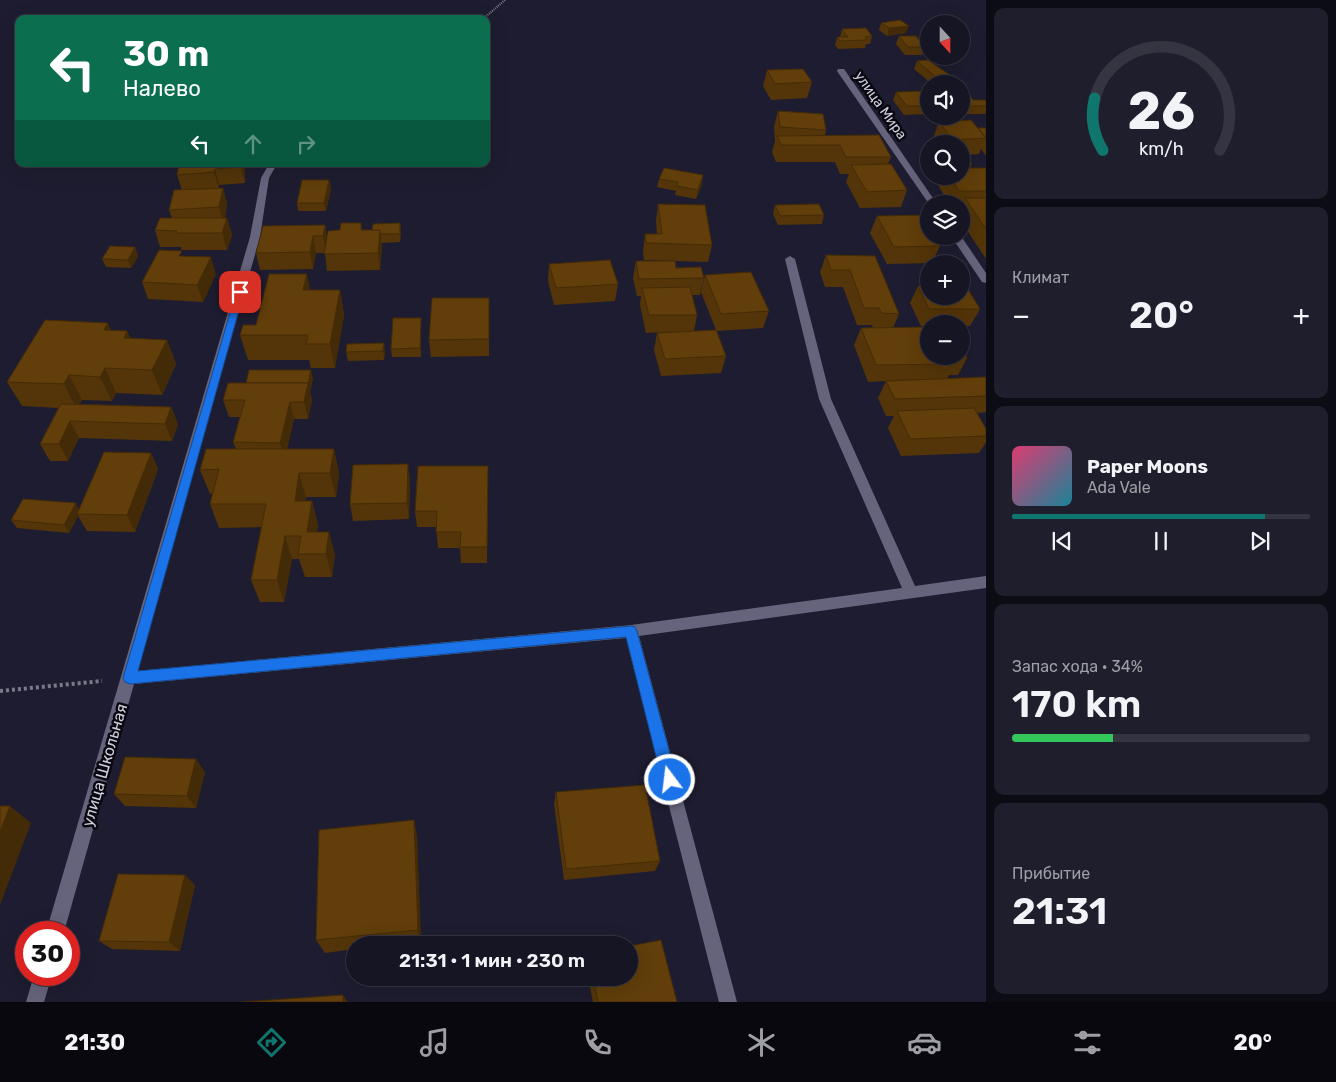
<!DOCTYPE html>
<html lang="ru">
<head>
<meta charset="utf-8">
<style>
  :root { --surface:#161524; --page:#1f1e2c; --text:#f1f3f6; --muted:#9e9fa6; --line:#353441; --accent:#0f766e }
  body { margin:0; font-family:Rubik,sans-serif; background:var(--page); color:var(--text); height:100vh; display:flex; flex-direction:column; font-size:19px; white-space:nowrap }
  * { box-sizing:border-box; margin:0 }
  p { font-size:16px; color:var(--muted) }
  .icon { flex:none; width:28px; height:28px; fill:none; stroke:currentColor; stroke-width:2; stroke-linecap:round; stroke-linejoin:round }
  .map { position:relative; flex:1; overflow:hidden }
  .sheet { display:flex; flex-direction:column; gap:8px; padding:8px; background:#0c0c14; width:350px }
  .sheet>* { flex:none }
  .guide { position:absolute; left:15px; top:15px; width:475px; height:152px; border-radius:10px; box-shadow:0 5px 20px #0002,0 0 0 1px var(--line); background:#0b6e4f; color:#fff; overflow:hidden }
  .needle { width:32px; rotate:159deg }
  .fabs { position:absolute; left:920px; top:15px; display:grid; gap:10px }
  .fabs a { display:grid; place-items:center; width:50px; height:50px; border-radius:50%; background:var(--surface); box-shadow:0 5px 20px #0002,0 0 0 1px var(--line); font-size:25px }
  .speed { position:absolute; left:15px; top:921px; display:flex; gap:10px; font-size:25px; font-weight:700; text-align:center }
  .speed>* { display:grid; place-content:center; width:65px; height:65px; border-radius:50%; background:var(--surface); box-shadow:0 5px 20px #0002,0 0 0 1px var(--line); line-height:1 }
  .speed .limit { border:8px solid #d22; background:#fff; color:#111 }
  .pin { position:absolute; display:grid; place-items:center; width:42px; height:42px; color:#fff; margin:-21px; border-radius:10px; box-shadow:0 2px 8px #0006 }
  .me { position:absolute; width:55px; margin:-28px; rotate:345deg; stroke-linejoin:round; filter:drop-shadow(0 0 4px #0008) }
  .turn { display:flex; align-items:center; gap:18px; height:105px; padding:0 25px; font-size:22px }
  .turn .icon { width:65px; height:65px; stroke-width:2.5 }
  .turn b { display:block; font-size:35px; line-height:42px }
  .lanes { display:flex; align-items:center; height:48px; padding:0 25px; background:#0003; justify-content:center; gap:25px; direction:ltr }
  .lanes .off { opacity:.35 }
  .big { font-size:38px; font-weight:600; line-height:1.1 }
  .sheet .widget { flex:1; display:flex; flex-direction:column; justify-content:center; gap:8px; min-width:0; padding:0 18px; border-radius:10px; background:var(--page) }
  .sheet .dial { align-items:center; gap:0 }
  .dial svg { height:130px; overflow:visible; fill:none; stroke:var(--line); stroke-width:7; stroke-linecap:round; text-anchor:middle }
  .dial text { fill:var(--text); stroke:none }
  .song { display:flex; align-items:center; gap:15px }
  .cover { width:60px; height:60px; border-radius:8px; background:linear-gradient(135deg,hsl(340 70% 55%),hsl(190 70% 35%)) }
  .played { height:5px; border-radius:2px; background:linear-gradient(90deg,var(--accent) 85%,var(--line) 85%) }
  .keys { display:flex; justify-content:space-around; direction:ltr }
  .heat { display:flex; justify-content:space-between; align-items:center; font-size:28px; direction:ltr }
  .charge { height:8px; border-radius:4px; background:linear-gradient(90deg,#34c759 34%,var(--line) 0) }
  .trip { position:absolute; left:346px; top:936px; width:292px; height:50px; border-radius:25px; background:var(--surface); box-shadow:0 5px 20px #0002,0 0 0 1px var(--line); font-weight:600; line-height:50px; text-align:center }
  .tabs { display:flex; height:80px; justify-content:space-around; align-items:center; background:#09080e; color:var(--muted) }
  .tabs .icon { width:35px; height:35px }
  .tabs .current { color:var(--accent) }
  .tabs b { font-size:22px; color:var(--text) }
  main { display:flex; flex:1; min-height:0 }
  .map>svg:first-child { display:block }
</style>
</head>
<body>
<main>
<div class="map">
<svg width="986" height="1002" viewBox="0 0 986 1002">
  <rect width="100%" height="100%" fill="#1e1c30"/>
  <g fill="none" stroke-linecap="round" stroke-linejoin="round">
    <path stroke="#7b7a8b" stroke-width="2" stroke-dasharray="1 1" stroke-linecap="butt" d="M483 19 505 0"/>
    <path stroke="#7b7a8b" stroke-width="4" stroke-dasharray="3 3" stroke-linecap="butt" d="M0 691 102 681"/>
    <g fill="#66647c" fill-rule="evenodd">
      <path d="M838 69H844L937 204H929L837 71Z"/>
      <path d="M269 164H277L269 178 260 237 137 671 631 625 902 588 819 399 785 259 790 256 795 259 831 399 915 586 986 576V588L639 636 737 1002H719L626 638 134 684 64 932H46L250 237 261 178Z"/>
      <path d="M951 236H961L986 273V283L982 282Z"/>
      <path d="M34 975H52L44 1002H26Z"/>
    </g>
  </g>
  <g fill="#533509">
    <path d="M881 23 906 33 887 36 879 30Z"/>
    <path d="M842 29 872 36 870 44H866L865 48 838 49 835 45 837 37H840Z"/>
    <path d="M899 36 925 47 922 55H905L896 44Z"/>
    <path d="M917 61 963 84 961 88V84H932L914 69Z"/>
    <path d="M767 70 812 82 807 98 771 100 763 86Z"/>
    <path d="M961 90 973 100 986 102V112L985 114H961Z"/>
    <path d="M896 92 929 93V114L904 115 893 100Z"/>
    <path d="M778 111 826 130 825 135 891 157 888 164 907 190 901 207 860 208 846 182 849 174H840L835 162H776L772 152 775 141 774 127Z"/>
    <path d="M939 122 978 128H986V156L981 149 979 154 965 155 972 164 970 168H986V259L961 221V204H949L938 185 941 176H961V144H937L933 138Z"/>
    <path d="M924 154H929V174H928L920 163Z"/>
    <path d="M243 164 245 171V183L219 185V188H223L227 204 225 218H227L232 235 227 250H181V247H160L155 230 172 218 169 210 182 190 177 175Z"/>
    <path d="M659 179 702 184 696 199 675 195 676 191 657 187Z"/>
    <path d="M329 180 331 189 326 211H298L297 203Z"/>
    <path d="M658 204 712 245 708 262 675 261 676 268 704 278 700 295H692L697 315 694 331 716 330 701 292 705 275 769 311 763 328 717 331 726 356 721 373 661 376 654 350 657 333 667 332 646 333 640 305 641 296H637L633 278 636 261H672L644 260 643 251 645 234H657L656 221Z"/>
    <path d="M775 205 824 215 822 224 778 225 773 214Z"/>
    <path d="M877 216 929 236H943L939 244 940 246 932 263 887 264 870 233Z"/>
    <path d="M361 223 362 230H372L400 223 401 232 400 242 381 243 382 247 380 270 327 271 325 253H316L313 269 260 270 256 253 325 225 327 239 340 230Z"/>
    <path d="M135 247 138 256 131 268 106 267 102 259Z"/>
    <path d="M826 255 875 256 899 314 893 328 967 358 958 375H949L947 379 986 377V412L977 413 986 429V442L979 453 901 456 888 428 894 416H886L878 398 886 381 868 382 854 345 861 328H873L872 325H857L843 287H825L820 272Z"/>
    <path d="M183 256 216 274 203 302 148 299 142 282Z"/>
    <path d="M549 264 618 284 615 301 554 305 548 281Z"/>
    <path d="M918 286 980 309 970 326H961V324H929V326H921L910 303Z"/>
    <path d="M310 290H340L344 315 335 368H311L309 360H248L240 335Z"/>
    <path d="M489 298V356L431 357 429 340Z"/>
    <path d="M421 326V357H392L391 349Z"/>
    <path d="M111 330 127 331 130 338 167 340 176 364 162 395 116 393 112 401 82 400 80 404 171 407 178 424 172 441 79 438 68 461H50L40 444 58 408 22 406 7 382Z"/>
    <path d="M347 344 385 352 384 360 348 361 346 352Z"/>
    <path d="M313 378 310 392 312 400 308 419H294L287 449H334L339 473 336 497H306L305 501H312L318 525 317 532 335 555 332 577H305L299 559H292L284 602H260L251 580 262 527 219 528 210 504 212 494H210L200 470 236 449 233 442 240 417H229L223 400 246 383Z"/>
    <path d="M151 453 158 469 135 532 87 531 78 516 69 533 17 528 11 520 79 509Z"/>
    <path d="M410 480 409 519 353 521 350 504Z"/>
    <path d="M488 483 487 563H461L460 548H438L436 527H417L415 511Z"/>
    <path d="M205 772 196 808 125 806 114 794Z"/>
    <path d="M556 792 660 861 655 871 564 880 554 804Z"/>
    <path d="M414 820 417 837 421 943 398 945H355V949L325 953 316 940Z"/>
    <path d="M195 885 180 951 112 949 99 941Z"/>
    <path d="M588 978H630L677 1002H593Z"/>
  </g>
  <g fill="#442b07">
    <path d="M909 26 906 33 887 36 889 28Z"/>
    <path d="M241 164H243L245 171V183L241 167Z"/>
    <path d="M215 169 219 185V189L214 172Z"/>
    <path d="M703 175 702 184 696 199 698 190Z"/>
    <path d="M329 180 331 189 326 211 324 203Z"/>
    <path d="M223 188 227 204 224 224 219 207Z"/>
    <path d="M227 218 232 235 227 250 222 233Z"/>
    <path d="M400 223 401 232 400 242Z"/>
    <path d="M325 225 327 242 326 253 323 236Z"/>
    <path d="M380 230 382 247 380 270 378 253Z"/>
    <path d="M313 236 316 253 313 269 310 252Z"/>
    <path d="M135 247 138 256 131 268 128 260Z"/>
    <path d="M211 257 216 274 203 302 197 285Z"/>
    <path d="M307 274 312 299 303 290Z"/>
    <path d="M340 290 344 315 335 368 330 344Z"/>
    <path d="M421 318V357L420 348Z"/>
    <path d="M108 323 118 347 104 330Z"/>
    <path d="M127 331 138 356 124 338Z"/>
    <path d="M167 340 176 364 162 395 152 370Z"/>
    <path d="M384 343 385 352 384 360 383 351Z"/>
    <path d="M105 368 116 393 112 401 100 377Z"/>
    <path d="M311 370 313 378 310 392 308 384Z"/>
    <path d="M69 375 82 400 77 409 64 384Z"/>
    <path d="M308 383 312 400 308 419 304 402Z"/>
    <path d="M290 402 294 419 285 459 280 443Z"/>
    <path d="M171 407 178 424 172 441 165 424Z"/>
    <path d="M70 421 79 438 68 461 59 444Z"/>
    <path d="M334 449 339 473 336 497 330 473Z"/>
    <path d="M151 453 158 469 135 532 127 515Z"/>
    <path d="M408 464 410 480 409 519 407 503Z"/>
    <path d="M299 473 306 497 301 525 295 501Z"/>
    <path d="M312 501 318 525 313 555 307 532Z"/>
    <path d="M76 503 80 512 77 514 78 516 69 533 64 525Z"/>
    <path d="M329 532 335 555 332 577 326 554Z"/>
    <path d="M285 536 292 559 284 602 277 580Z"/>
    <path d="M196 759 205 772 196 808 187 796Z"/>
    <path d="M10 806 31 823 0 905V832Z"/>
    <path d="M414 820 417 837 421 943 418 930Z"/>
    <path d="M185 875 195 885 180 951 169 942Z"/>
    <path d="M343 995 348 1002H343Z"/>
  </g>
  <g fill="#613e0a" stroke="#442b07">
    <path d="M900 20 909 26 889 28 881 23Z"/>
    <path d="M866 28 872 36 865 37 867 40 840 41 837 37H848L842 29Z"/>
    <path d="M899 36H916L925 47H908Z"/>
    <path d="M928 60 963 84H944L917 61Z"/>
    <path d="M803 69 812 82 775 84 767 70Z"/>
    <path d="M961 90H966L973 100H985L986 102V106H961Z"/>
    <path d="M927 91 929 93V106H907L896 92Z"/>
    <path d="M778 111 823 114 826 130 780 127Z"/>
    <path d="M971 120 986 138 953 140 939 122Z"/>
    <path d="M978 128H986V138Z"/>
    <path d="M879 135 891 157H846L840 145H781L777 136Z"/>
    <path d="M961 153H964L972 164 961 165Z"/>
    <path d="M924 154H929V162Z"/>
    <path d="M179 164H241V167L215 169 214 172 177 175Z"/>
    <path d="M891 164 907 190 867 192 851 165Z"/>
    <path d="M664 168 703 175 698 190 677 186 678 182 659 179Z"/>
    <path d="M961 168H986V191H959L950 176H961Z"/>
    <path d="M302 180H329L324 203H297Z"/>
    <path d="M223 188 219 207 169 210 174 190Z"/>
    <path d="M965 198H986V229Z"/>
    <path d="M658 204 705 205 712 245 646 243 645 234H662Z"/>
    <path d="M819 204 824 215 780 216 775 205Z"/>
    <path d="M929 215V236H934L940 246 894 247 877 216Z"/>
    <path d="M160 218H227L222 233H176L177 231 155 230Z"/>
    <path d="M341 223H361V230H380L378 253 324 254 328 231 340 230Z"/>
    <path d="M400 223V234H380V230H372L373 224Z"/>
    <path d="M325 225 323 236H313L310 252 256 253 263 226Z"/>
    <path d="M110 246 135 247 128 260 102 259Z"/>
    <path d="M159 250 182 251 179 256 211 257 197 285 142 282Z"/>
    <path d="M826 255 875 256 899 314 881 313 879 308H864L850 270H831Z"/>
    <path d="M610 260 618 284 556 288 549 264Z"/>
    <path d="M636 261H675L676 268 701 267 704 278 639 279Z"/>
    <path d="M751 272 769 311 721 314 705 275Z"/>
    <path d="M269 274H307L303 290H340L330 344H306L308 335H240L243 325H256Z"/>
    <path d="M918 286H929V296H961V286H966L980 309H929Z"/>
    <path d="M690 287 697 315H649L642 288Z"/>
    <path d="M432 298H489V339L429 340Z"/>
    <path d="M393 318H421L420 348 391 349Z"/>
    <path d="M45 320 108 323 104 330 127 331 124 338 167 340 152 370 105 368 100 377 69 375 64 384 7 382Z"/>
    <path d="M929 327V356H961V346L967 358H952L955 364 876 365 861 328Z"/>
    <path d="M716 330 726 356 665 359 657 333Z"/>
    <path d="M384 343 383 351 346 352 347 344Z"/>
    <path d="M249 370H311L308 384V383H246Z"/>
    <path d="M986 377V396L895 399 886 381Z"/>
    <path d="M228 383H308L304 402H290L280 443 233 442 245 400H223Z"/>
    <path d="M61 404 171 407 165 424 70 421 59 444H40Z"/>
    <path d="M974 408 986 429V436L910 439 897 411Z"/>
    <path d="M206 449H334L330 473H299L295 501H312L307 532H329L326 554H298L301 536H285L277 580H251L266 504H210L219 469 200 470Z"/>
    <path d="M104 452 151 453 127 515 77 514Z"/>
    <path d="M408 464 407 503 350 504 353 465Z"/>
    <path d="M418 466H488L487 547H460L461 532H436L437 511H415Z"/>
    <path d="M23 499 76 503 64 525 11 520Z"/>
    <path d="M125 757 196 759 187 796 114 794Z"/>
    <path d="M645 785 660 861 566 869 556 792Z"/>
    <path d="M0 806H10L0 832Z"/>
    <path d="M414 820 418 930 316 940 319 830Z"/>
    <path d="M118 874 185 875 169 942 99 941Z"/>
    <path d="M661 940 677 1002H598L593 978H630V946Z"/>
    <path d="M343 995V1002H242Z"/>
  </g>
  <path fill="#1a73e8" stroke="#114b97" d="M237 289H240L244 292 138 671 631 626 635 627 637 631 677 780 675 785 670 787 664 785 662 780 626 637 130 684 125 682 123 678Z"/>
  <g text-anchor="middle" stroke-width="5" stroke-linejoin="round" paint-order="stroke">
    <g font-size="14" fill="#d0cfdd" stroke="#090811">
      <text transform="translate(881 105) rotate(55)" y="5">улица Мира</text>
    </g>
    <g font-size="16" fill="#d0cfdd" stroke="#090811">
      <text transform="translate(104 765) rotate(-74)" y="6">улица Школьная</text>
    </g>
  </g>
</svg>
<div class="fabs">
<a><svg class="needle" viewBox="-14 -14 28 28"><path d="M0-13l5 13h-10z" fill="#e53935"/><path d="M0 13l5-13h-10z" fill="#9e9fa6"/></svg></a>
<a><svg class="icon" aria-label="sound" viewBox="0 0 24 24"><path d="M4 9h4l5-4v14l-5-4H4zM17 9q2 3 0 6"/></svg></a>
<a><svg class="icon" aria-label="search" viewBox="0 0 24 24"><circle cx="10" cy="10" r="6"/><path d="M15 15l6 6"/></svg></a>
<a><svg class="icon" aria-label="layers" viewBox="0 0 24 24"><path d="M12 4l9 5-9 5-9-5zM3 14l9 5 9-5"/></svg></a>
<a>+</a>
<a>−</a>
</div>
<div class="speed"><div class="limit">30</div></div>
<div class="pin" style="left:240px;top:292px;background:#d93025"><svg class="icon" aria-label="arrive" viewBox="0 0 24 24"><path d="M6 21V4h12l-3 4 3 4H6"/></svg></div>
<svg class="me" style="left:670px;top:780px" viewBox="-20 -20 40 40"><circle r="17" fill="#1a73e8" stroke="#fff" stroke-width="3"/><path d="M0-11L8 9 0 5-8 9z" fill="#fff"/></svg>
<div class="trip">21:31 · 1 мин · 230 m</div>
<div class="guide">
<div class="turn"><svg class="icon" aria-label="left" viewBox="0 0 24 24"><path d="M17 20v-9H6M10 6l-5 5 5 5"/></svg><div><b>30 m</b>Налево</div></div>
<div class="lanes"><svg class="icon" aria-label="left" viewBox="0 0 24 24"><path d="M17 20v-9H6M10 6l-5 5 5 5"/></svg><svg class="icon off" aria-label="ahead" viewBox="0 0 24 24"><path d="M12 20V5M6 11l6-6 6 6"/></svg><svg class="icon off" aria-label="right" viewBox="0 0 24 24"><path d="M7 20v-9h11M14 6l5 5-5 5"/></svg></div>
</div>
</div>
<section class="sheet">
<div class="widget dial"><svg viewBox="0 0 100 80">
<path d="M14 69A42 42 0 1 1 86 69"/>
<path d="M14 69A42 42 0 0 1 9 37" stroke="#0f766e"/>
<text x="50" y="56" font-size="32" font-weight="700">26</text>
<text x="50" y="72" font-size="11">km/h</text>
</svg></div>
<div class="widget"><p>Климат</p>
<div class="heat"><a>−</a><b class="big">20°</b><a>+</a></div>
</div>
<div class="widget">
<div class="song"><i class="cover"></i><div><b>Paper Moons</b><p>Ada Vale</p></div></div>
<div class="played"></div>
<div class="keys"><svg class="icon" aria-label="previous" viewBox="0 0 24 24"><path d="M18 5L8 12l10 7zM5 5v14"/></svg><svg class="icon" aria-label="pause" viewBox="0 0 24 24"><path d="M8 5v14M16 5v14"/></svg><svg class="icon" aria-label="next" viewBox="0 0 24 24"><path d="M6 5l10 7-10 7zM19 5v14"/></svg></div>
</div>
<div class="widget"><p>Запас хода · 34%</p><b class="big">170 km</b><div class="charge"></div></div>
<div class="widget"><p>Прибытие</p><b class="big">21:31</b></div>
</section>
</main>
<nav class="tabs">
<b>21:30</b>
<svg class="icon current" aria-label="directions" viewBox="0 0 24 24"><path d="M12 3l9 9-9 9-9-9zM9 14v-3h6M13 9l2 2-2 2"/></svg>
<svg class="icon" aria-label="music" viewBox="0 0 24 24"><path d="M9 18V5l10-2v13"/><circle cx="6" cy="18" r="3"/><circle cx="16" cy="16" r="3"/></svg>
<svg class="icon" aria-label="phone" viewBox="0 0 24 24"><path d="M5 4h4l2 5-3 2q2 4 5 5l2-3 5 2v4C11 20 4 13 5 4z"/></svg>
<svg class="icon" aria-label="climate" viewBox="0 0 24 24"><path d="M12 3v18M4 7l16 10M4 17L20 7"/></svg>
<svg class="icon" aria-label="car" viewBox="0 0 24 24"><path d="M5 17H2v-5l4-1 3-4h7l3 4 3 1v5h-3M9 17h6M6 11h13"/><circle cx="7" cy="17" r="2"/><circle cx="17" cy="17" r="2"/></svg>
<svg class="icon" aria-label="filters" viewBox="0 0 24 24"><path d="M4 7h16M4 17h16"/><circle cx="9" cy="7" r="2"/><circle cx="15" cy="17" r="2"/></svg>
<b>20°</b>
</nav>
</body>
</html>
